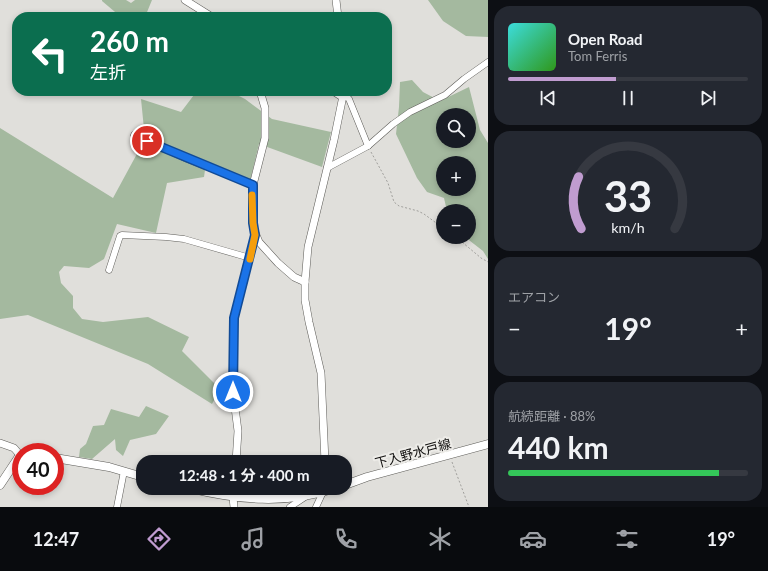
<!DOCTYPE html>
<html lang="ja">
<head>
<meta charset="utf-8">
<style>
  :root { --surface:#171b24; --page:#242831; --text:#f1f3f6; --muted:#9ea1a6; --line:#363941; --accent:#c09cd0 }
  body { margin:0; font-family:Lato,"Noto Sans JP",sans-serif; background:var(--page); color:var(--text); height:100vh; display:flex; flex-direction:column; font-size:15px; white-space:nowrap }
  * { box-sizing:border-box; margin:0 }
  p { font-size:13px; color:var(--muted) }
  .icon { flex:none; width:22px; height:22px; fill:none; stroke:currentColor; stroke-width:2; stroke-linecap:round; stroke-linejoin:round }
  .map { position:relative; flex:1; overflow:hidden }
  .sheet { display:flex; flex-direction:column; gap:6px; padding:6px; background:#0d0f14; width:280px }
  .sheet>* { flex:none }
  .top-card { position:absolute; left:12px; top:12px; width:380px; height:84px; border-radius:16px; box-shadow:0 2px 6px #0003; background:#0b6e4f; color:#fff; overflow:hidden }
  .controls { position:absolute; left:436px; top:108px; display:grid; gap:8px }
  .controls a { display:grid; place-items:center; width:40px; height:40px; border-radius:50%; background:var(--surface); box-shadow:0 2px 6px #0003; font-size:20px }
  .speed { position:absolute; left:12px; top:443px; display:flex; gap:8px; font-size:20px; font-weight:700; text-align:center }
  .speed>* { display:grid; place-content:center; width:52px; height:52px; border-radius:50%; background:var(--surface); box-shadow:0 2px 6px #0003; line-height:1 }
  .speed .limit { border:6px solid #d22; background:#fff; color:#111 }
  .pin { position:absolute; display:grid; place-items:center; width:34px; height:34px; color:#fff; margin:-17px; border:2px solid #fff; border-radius:50%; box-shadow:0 1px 4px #0007 }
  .me { position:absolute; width:44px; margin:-22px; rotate:0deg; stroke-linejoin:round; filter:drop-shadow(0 0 3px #0008) }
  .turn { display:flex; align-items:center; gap:14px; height:84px; padding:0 12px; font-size:18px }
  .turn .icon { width:52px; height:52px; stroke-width:2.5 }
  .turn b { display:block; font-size:28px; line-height:34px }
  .big { font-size:30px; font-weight:700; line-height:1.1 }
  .sheet .card { flex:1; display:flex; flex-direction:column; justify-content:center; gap:6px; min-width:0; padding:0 14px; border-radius:16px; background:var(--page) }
  .sheet .dial { align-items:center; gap:0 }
  .dial svg { height:104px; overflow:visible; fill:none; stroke:var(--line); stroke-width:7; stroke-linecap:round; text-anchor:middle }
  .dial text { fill:var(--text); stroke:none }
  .song { display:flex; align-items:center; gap:12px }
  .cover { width:48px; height:48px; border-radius:6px; background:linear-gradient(135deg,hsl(180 70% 55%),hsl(110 70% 35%)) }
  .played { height:4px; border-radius:2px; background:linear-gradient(90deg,var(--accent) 45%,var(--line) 45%) }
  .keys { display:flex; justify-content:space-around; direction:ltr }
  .heat { display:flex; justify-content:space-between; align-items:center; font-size:22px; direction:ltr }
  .charge { height:6px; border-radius:3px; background:linear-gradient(90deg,#34c759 88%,var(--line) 0) }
  .trip { position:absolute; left:136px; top:455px; width:216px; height:40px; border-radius:16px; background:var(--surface); box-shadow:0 2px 6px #0003; font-weight:700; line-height:40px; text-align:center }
  .menu { display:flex; height:64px; justify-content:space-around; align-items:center; background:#090b0e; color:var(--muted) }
  .menu .icon { width:28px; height:28px }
  .menu .active { color:var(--accent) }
  .menu b { font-size:18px; color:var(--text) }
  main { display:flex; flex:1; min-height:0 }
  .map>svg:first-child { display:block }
</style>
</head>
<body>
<main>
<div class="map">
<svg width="488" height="507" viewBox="0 0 488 507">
  <rect width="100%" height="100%" fill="#e0dfdb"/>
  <g fill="#a4b99f" fill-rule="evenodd">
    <path d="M102 0H126L131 3 135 0H152L145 17H121L102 1Z"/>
    <path d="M428 0H488V37L466 36 443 21Z"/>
    <path d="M412 80 423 92 440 101 469 87 480 130 488 143V259L483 251 465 237H469V211H447L444 198 427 192 417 178 396 134 399 107 400 82ZM443 115H469V141H443ZM443 163H469V189H443Z"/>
    <path d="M197 91H229L245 99 272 119 331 132 322 167 259 144 250 181 206 163 204 177 167 183 156 233 117 224 104 259 89 268 64 266 59 272 61 283 73 296V308L82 319 103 322 148 317 189 337 182 351 220 389 212 404 148 364 28 315 0 319V128L113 198 145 139 141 99 181 112Z"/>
    <path d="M146 406 169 416 156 434 130 440 123 456 116 450 115 439 92 459 79 457 80 449 86 444 93 426 104 425 111 409 139 417Z"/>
  </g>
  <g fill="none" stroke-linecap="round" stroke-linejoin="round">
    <defs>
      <g id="minor">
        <path d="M332 91 343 98"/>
        <path d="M343 94 349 99 368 146"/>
        <path d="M134 135 187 159 253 185"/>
        <path d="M327 168 368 146 393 124 410 112 445 95 464 79 488 62"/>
        <path d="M109 270 120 236 122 235 166 237 184 239 250 258"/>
        <path d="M117 507 124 471"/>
        <path d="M290 507 305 497"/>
        <path d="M316 507 323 492"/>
      </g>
      <g id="tertiary">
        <path d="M185 0 212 17"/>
        <path d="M336 0 338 17"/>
        <path d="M260 91 265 108V138L253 185 252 197 254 230 259 242 278 263 294 277 305 282"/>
        <path d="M0 443 14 448 20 455"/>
        <path d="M236 462 238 431 233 392 234 318 255 235"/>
        <path d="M325 462 321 373 309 322 305 300V282L308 247 334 140 344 91"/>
        <path d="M232 488 234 507"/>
      </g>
      <g id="secondary">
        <path d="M55 458 109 467 143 477"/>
        <path d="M0 485 20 455"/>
        <path d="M345 485 367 477 488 444"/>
        <path d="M189 488C239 500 286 505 336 488"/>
      </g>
    </defs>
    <use href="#minor" stroke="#5d5c58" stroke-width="7"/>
    <use href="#tertiary" stroke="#5d5c58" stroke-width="8"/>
    <use href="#secondary" stroke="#5d5c58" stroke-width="9"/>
    <g stroke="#a09f9c" stroke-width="1" stroke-dasharray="2 2" stroke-linecap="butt">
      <path d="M371 152 388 183 394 202 399 206 418 211 424 214 443 228"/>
      <path d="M456 237 481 258 488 262"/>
      <path d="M452 462 469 507"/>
    </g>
    <use href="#minor" stroke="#fff" stroke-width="6"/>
    <use href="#tertiary" stroke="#fff" stroke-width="7"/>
    <use href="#secondary" stroke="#fff" stroke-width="8"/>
  </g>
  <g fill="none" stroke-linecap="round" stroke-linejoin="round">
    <defs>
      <path id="route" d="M147 141 253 185V223L255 235 234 318 233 392"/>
    </defs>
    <use href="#route" stroke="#114b97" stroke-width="10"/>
    <use href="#route" stroke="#1a73e8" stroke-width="7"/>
    <path stroke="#f59e0b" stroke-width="7" d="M250 259 255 235 253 223 252 195"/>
  </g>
  <g text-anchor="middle" stroke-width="4" stroke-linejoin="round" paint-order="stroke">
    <g font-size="13" fill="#100f0e" stroke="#edece8">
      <text transform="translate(413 453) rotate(-15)" y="5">下入野水戸線</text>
    </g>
  </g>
</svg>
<div class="controls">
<a><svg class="icon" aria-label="search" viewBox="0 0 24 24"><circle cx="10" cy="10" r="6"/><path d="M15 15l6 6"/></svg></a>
<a>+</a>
<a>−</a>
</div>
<div class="speed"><div class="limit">40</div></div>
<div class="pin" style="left:147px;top:141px;background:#d93025"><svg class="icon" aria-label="arrive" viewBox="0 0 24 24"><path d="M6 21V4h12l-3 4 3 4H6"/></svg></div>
<svg class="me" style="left:233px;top:392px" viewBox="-20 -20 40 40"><circle r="17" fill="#1a73e8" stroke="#fff" stroke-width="3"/><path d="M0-11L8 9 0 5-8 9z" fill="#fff"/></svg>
<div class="trip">12:48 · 1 分 · 400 m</div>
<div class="top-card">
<div class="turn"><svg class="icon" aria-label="left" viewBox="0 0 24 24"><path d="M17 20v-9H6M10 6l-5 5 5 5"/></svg><div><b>260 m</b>左折</div></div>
</div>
</div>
<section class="sheet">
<div class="card">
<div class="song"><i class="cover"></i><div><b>Open Road</b><p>Tom Ferris</p></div></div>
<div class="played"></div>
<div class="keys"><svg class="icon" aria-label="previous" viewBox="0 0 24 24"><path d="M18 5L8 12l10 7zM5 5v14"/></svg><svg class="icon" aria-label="pause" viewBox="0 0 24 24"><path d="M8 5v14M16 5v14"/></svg><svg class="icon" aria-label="next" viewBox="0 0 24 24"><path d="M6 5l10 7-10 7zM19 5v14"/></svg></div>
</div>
<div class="card dial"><svg viewBox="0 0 100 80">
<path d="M14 69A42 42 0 1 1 86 69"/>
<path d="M14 69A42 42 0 0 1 12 29" stroke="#c09cd0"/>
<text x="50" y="56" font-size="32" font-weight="700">33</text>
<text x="50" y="72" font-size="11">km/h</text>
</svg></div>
<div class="card"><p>エアコン</p>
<div class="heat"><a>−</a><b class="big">19°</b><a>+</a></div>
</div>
<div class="card"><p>航続距離 · 88%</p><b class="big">440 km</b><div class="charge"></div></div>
</section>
</main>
<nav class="menu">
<b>12:47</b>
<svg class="icon active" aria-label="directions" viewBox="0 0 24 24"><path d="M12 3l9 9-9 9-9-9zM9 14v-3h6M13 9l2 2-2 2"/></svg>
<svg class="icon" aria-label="music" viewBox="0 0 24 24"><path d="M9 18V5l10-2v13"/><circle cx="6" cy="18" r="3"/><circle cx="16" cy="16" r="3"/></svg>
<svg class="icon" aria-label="phone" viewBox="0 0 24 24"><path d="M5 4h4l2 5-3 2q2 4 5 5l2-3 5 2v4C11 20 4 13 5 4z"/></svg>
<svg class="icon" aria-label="climate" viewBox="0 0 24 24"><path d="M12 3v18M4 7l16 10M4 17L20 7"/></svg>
<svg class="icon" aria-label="car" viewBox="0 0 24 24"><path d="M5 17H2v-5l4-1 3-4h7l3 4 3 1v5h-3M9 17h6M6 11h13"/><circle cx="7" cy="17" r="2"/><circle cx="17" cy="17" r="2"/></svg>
<svg class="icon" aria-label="filters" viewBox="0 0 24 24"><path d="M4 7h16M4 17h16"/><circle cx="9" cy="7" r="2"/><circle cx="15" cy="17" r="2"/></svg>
<b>19°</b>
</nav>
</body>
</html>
